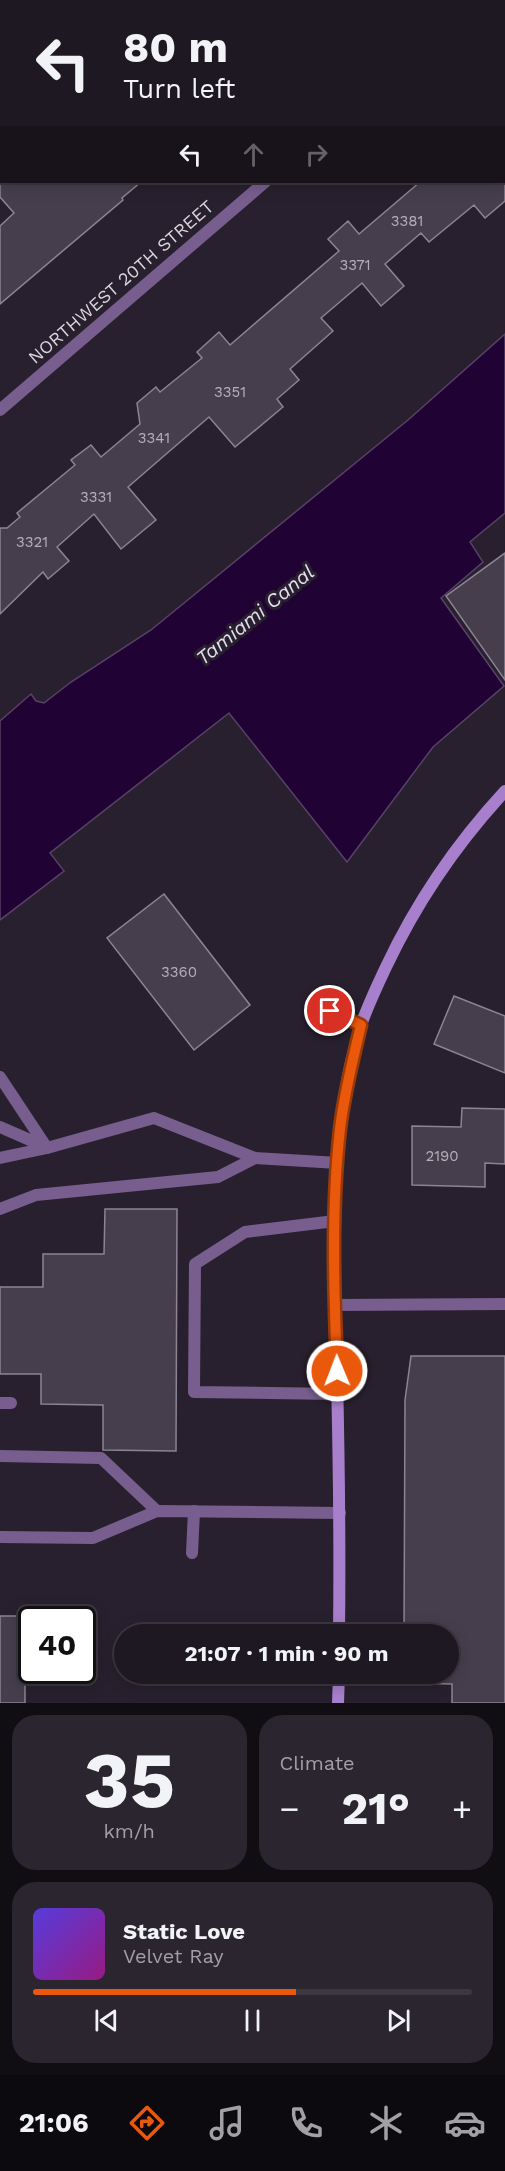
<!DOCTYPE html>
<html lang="en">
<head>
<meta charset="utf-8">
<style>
  :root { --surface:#1e1822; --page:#2b252f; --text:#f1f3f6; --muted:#a1a0a5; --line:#3c3740; --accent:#ea580c }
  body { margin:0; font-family:"Work Sans",sans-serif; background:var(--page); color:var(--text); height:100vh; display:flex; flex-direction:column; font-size:22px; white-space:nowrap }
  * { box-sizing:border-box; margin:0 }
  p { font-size:20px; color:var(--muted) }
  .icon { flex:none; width:33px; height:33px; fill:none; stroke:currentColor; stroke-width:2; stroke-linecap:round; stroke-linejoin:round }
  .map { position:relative; height:1703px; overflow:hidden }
  .panel { display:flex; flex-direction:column; gap:12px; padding:12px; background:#100d13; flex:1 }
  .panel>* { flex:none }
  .banner { position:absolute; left:0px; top:0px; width:506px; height:183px; box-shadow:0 3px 15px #0003,0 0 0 2px var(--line); background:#1e1822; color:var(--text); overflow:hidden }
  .speed { position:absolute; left:18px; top:1606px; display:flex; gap:12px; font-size:30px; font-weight:700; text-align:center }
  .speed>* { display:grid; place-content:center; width:78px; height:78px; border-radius:50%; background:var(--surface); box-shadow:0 3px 15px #0003,0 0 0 2px var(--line); line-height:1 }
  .speed .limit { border:3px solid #111; border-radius:9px; background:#fff; color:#111 }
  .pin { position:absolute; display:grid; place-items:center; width:51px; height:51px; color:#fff; margin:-26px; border:3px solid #fff; border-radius:50%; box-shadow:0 2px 6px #0007 }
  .me { position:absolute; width:66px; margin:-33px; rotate:359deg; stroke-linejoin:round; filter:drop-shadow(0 0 4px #0008) }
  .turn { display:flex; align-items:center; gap:21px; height:126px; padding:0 24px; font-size:27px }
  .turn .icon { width:78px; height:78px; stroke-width:2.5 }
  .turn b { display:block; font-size:42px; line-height:51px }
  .lanes { display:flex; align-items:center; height:57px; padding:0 24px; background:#0003; justify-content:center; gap:30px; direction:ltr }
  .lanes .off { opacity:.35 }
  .big { font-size:45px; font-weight:700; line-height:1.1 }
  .panel .tile { flex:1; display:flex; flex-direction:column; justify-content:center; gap:9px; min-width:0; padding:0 21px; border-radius:24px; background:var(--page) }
  .panel .dial { align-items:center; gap:0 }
  .dial b { font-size:78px; line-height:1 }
  .song { display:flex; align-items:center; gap:18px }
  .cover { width:72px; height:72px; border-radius:9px; background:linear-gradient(135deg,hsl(250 70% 55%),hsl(310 70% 35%)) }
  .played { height:6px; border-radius:3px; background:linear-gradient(90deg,var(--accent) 60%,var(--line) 60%) }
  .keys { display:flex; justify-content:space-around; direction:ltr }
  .heat { display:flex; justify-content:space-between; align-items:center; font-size:33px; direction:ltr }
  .panel .tiles { flex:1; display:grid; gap:12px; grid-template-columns:1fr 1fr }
  .tile:last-child { grid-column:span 2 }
  .trip { position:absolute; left:114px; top:1624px; width:345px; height:60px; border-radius:30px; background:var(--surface); box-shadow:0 3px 15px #0003,0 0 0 2px var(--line); font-weight:700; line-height:60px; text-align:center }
  .tab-bar { display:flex; height:96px; justify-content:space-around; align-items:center; background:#0c0a0e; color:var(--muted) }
  .tab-bar .icon { width:42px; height:42px }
  .tab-bar .selected { color:var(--accent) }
  .tab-bar b { font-size:27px; color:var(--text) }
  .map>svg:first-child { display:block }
</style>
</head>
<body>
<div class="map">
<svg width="505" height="1703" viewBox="0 0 505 1703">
  <rect width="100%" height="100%" fill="#28202e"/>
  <path fill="#210234" stroke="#584167" stroke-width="1.5" d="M505 334V513L470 542 483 562 441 598 504 686 433 747 347 862 229 713 50 853 64 871 0 920V721L31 694 36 701 44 703 71 682 151 630 408 420Z"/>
  <g fill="#463e4d" stroke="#8c8395" stroke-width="1.5">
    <path d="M0 182H141L122 198 123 200 0 304V226L14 213 0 197Z"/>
    <path d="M420 182H505V201L485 218 474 205 429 242 421 233 385 264 404 286 381 306 362 283 321 318 333 331 290 369 299 380 277 399 283 407 235 447 209 417 128 487 156 520 121 549 94 514 57 547 69 561 48 579 43 572 0 614V528H7L20 517 17 513 75 465 71 460 91 445 101 457 140 424 137 403 156 387 160 392 202 358 197 352 219 332 230 345 339 251 328 239 348 221 359 234Z"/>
    <path d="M505 553V680L446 596Z"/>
    <path d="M164 894 250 1005 194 1050 107 938Z"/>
    <path d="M454 996 505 1016V1073L434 1044Z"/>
    <path d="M462 1108 505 1109V1164L485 1163V1187L412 1185V1126L461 1127Z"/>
    <path d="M105 1209H177L176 1451 103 1450V1405L41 1404V1374H0V1287H43V1254H104Z"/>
    <path d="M411 1356H505V1703H452V1684L403 1683V1674H448V1635H404L405 1400Z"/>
    <rect x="0" y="1616" width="25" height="87"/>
  </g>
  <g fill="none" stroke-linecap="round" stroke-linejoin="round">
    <g stroke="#785e8e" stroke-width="12">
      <path d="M314 1004 361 1025"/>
      <path d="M0 1077 47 1148"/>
      <path d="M0 1127 46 1147"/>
      <path d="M0 1158 47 1148 154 1118 255 1158 338 1163"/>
      <path d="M0 1209 36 1195 218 1177 255 1158"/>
      <path d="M335 1221 245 1232 195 1264 194 1392 337 1394"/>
      <path d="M0 1403H11"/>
      <path d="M0 1456 101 1458 157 1511"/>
      <path d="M0 1537 93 1538 157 1511 340 1513"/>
      <path d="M192 1553 194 1511"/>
    </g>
    <g stroke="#785e8e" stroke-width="12">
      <path d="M292 0 293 2"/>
      <path d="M474 2 476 0"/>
      <path d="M0 410 265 182"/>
      <path d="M335 1305 505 1304"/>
    </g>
    <g stroke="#a87fcc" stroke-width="12">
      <path d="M339 1635C340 1549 339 1463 337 1377 334 1261 326 1137 361 1025 368 1005 377 986 386 967 417 901 456 844 505 791"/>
      <path d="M338 1703 339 1674"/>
    </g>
  </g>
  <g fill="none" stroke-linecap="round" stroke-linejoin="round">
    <defs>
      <path id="route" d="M330 1011 361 1025C353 1059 344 1094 340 1129 331 1209 334 1291 337 1371"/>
    </defs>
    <use href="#route" stroke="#983908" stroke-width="15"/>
    <use href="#route" stroke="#ea580c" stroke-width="10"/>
  </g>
  <g text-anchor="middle" stroke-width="6" stroke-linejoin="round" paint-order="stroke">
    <g font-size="15" fill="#b5afba">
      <text x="407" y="226">3381</text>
      <text x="355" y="270">3371</text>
      <text x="230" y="397">3351</text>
      <text x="154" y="443">3341</text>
      <text x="96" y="502">3331</text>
      <text x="32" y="547">3321</text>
      <text x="179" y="977">3360</text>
      <text x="442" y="1161">2190</text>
    </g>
    <g font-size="18" fill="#dad5df" stroke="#28202e">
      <text transform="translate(121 282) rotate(-41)" y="6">NORTHWEST 20TH STREET</text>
    </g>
    <g font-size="20" font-style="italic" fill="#e7ddf1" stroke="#28202e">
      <text transform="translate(255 615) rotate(-39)" y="7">Tamiami Canal</text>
    </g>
  </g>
</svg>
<div class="speed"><div class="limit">40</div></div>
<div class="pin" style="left:330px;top:1011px;background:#d93025"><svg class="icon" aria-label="arrive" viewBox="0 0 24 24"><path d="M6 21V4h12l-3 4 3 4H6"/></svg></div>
<svg class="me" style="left:337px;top:1371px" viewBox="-20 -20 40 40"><circle r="17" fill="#ea580c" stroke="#fff" stroke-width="3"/><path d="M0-11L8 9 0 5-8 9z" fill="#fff"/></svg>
<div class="trip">21:07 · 1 min · 90 m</div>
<div class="banner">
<div class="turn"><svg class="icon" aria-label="left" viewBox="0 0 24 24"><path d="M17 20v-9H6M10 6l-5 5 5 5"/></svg><div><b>80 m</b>Turn left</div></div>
<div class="lanes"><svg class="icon" aria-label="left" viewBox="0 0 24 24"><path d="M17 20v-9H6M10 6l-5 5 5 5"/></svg><svg class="icon off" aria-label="ahead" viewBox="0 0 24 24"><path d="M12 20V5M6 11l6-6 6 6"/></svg><svg class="icon off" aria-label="right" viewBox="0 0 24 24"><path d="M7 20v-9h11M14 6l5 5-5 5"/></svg></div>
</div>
</div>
<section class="panel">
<div class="tiles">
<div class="tile dial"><b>35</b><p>km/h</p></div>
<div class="tile"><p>Climate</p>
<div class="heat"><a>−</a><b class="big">21°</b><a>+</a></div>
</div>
<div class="tile">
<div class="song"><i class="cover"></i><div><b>Static Love</b><p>Velvet Ray</p></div></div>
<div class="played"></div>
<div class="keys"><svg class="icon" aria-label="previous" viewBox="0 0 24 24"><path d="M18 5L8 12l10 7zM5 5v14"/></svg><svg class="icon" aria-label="pause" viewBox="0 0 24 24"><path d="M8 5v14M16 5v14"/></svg><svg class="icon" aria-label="next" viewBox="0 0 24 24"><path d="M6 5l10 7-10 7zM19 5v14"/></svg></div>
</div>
</div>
</section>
<nav class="tab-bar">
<b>21:06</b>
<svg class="icon selected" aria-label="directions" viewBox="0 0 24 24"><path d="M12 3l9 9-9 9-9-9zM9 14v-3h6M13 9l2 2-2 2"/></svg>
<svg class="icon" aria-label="music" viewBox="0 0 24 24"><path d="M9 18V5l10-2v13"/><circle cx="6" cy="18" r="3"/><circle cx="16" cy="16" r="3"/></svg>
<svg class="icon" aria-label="phone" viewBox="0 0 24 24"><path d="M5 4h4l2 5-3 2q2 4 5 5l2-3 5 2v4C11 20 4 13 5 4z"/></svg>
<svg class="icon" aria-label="climate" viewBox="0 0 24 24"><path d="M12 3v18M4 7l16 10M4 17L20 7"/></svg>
<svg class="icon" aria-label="car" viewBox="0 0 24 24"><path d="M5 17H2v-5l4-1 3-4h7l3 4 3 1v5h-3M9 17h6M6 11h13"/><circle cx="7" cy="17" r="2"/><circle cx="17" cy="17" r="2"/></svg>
</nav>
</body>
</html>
